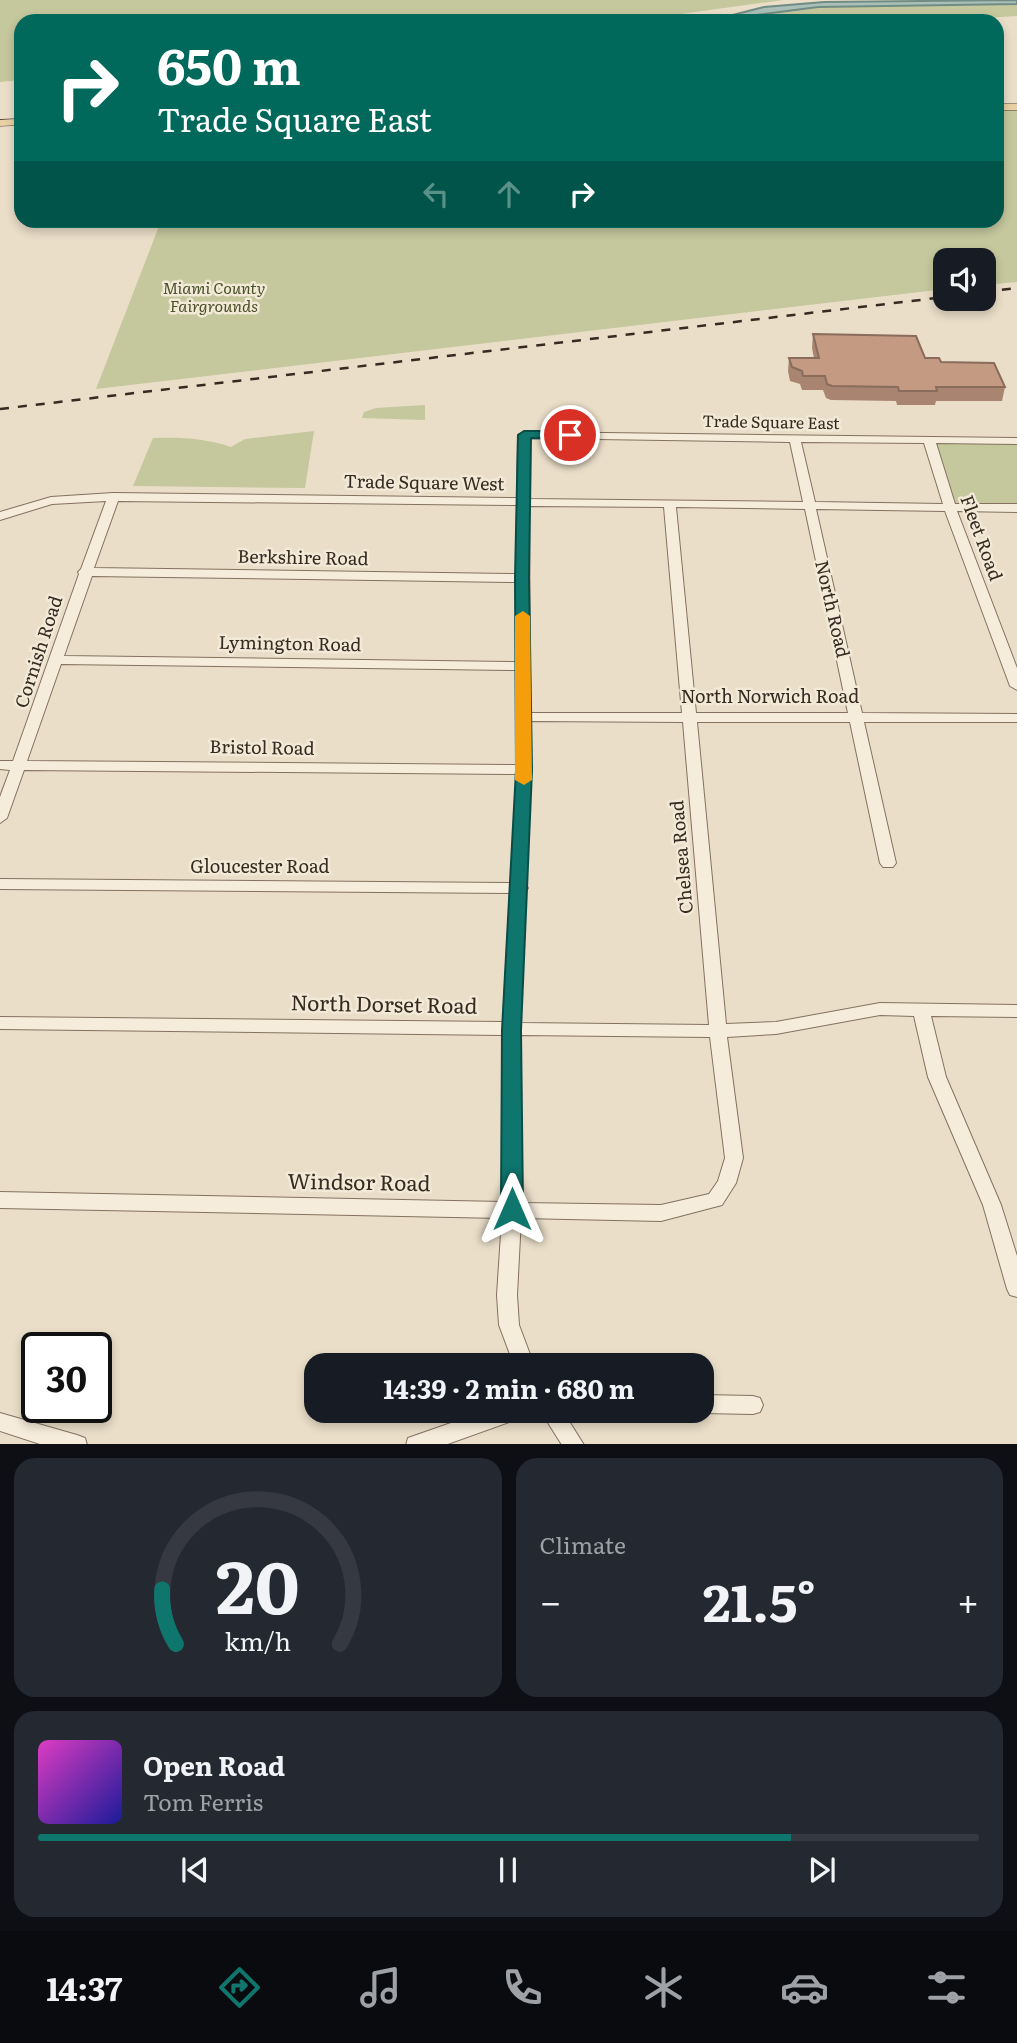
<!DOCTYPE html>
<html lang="en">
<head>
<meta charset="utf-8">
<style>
  :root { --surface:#171b24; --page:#242831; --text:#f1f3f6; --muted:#9ea1a6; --line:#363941; --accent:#0f766e }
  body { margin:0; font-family:Literata,serif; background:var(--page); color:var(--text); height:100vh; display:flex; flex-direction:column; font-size:26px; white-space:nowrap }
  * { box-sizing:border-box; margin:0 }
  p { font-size:23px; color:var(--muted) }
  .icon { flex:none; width:38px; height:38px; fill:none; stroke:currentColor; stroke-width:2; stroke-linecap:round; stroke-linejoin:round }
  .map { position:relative; height:1444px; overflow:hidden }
  .drawer { display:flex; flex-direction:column; gap:14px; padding:14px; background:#0d0f14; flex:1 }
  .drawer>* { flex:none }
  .top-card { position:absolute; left:14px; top:14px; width:990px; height:214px; border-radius:21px; box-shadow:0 4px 10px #0003; background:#00695c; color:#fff; overflow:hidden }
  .tools { position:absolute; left:933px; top:248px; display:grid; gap:14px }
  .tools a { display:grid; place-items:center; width:63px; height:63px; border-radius:14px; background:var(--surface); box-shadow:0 4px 10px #0003; font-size:35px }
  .speed { position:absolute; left:21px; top:1332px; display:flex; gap:14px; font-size:35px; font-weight:700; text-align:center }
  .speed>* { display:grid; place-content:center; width:91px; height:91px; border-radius:50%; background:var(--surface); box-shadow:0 4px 10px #0003; line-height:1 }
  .speed .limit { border:4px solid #111; border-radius:10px; background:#fff; color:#111 }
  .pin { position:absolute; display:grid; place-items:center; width:60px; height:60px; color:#fff; margin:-30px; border:4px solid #fff; border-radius:50%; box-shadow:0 2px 7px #0007 }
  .me { position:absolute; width:77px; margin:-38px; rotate:0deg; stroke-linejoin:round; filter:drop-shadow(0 0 5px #0008) }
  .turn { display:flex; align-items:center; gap:24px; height:147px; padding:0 28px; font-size:32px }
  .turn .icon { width:91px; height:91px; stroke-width:2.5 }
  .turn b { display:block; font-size:49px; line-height:60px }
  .lanes { display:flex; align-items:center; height:66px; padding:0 28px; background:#0003; justify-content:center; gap:35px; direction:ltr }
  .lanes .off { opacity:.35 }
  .big { font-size:52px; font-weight:700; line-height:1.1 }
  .drawer .widget { flex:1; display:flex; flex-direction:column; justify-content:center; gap:10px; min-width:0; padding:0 24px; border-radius:21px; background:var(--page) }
  .drawer .dial { align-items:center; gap:0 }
  .dial svg { height:182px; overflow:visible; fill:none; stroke:var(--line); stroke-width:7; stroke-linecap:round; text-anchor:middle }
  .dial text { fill:var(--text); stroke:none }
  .song { display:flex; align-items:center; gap:21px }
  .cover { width:84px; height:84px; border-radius:10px; background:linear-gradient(135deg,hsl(310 70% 55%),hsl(240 70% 35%)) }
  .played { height:7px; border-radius:4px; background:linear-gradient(90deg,var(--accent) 80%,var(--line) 80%) }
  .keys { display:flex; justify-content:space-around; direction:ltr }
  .heat { display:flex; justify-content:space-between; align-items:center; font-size:38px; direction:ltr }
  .drawer .tiles { flex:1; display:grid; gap:14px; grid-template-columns:1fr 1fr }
  .widget:last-child { grid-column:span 2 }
  .trip { position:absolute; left:304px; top:1353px; width:410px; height:70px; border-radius:21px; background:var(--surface); box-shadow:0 4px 10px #0003; font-weight:700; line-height:70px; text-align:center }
  .dock { display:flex; height:112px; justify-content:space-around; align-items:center; background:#090b0e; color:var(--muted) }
  .dock .icon { width:49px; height:49px }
  .dock .current { color:var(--accent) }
  .dock b { font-size:32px; color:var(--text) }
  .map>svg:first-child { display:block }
</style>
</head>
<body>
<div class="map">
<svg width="1017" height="1445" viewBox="0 0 1017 1445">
  <rect width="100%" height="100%" fill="#eadec8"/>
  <g fill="#c5c79d">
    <path d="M0 0H783L630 21H21V80L0 82Z"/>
    <path d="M1017 4V16L934 21H741L739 17 818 7Z"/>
    <path d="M998 107 1017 109V282L984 285V261H945V289L96 389 161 221 998 220Z"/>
    <path d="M425 405V420L362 418 364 412 376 408Z"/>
    <path d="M314 431 305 488 133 486 153 438C180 437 205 438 231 447L245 439Z"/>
    <path d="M929 440 1017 441V508L950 507Z"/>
  </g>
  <path fill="#a9bfb7" stroke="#708c84" stroke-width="2" d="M1017 0V4L818 7 740 17 741 21H709L764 7 824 2Z"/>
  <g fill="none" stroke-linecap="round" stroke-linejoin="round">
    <defs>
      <g id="minor">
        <path d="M524 432 1017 438V444L936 443 955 504H1017V512L957 511 1017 668V690L1010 686 945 511 816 509 862 713 1017 714V722H864L896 863 893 867H883L880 863 850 722H697L726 1024 776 1022 880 1003 1017 1005V1017L931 1016 946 1077 1001 1205 1017 1256V1297L1010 1295 1007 1289 983 1205 928 1077 914 1016 880 1015 776 1034 727 1037 743 1158 736 1183 722 1205 661 1221 521 1218 517 1295 519 1325 534 1365H514L499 1325 497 1295 502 1218 0 1208V1192L503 1202 502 1035 0 1029V1017L503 1022 510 893 0 889V879L511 883 517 774 24 770 7 818 0 823V797L10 770 0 769V761H13L79 574 78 572 81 569 106 501 52 504 0 520V512L51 497 113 493 517 498 518 435ZM530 438 790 442 803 502 529 499ZM801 442 924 443 943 504 815 502ZM118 501 517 505 516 574 94 568ZM529 506 664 507 682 713H530ZM676 507 805 509 848 713H696ZM92 576 516 582V662L64 656ZM61 664 516 670 517 765 27 761ZM530 721 683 722 709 1025 520 1023 526 891 528 888 526 885 531 770ZM520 1035 710 1037 725 1158 718 1181 709 1194 661 1205 521 1203Z"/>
        <path d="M702 1395 753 1396 760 1398 763 1405 760 1412 753 1414 702 1413 695 1410H702Z"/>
        <path d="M488 1410H526L523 1417 445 1445H406L408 1438Z"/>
        <path d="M540 1410H562L584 1445H562Z"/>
        <path d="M0 1413 77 1435 85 1438 87 1445H43L0 1431Z"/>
      </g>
      <g id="major">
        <rect x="998" y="104" width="19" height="6"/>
        <path d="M21 119V125L0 126V120Z"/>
      </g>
    </defs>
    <use href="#minor" stroke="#84715f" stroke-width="2"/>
    <use href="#major" stroke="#534032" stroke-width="1"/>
    <use href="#minor" fill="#f6ecdb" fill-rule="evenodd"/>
    <use href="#major" fill="#e9d0a4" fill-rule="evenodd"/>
    <g stroke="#362a21" stroke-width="2.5" stroke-dasharray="9 9" stroke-linecap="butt">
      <path d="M984 292 1017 288"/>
      <path d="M0 409 945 297"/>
    </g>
  </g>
  <path fill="#a98470" d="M813 334 925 358 941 362 1005 387 1002 401H936L935 405H897L896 401 831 400 826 398 823 390H802L800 384 790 381 788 371 789 358H814L812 348Z"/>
  <path fill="#c49a82" stroke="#896c5b" stroke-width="2" d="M813 334 916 336 925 358H939L941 362 994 363 1005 387H936L937 391H899L898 387 832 386 827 384 825 376H803L802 371 792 367 789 358H819Z"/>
  <path fill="#0f766e" stroke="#0a4d48" stroke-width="2" d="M524 431H570L576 435 570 439 531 438 529 578 532 770 521 1030 523 1209 520 1215 512 1217 504 1215 501 1209 502 1030 516 770 515 578 518 435Z"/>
  <path fill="#f59e0b" d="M523 611 530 616 532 780 524 785 515 780V616Z"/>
  <g text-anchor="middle" stroke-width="5" stroke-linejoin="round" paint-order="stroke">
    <g font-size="16" font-style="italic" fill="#49512a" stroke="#f2e9d7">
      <text x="214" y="294">Miami County<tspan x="214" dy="18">Fairgrounds</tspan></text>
    </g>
    <g font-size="16" fill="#362a21" stroke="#f2e9d7">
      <text transform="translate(771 422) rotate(1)" y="6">Trade Square East</text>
    </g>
    <g font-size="18" fill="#362a21" stroke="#f2e9d7">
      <text transform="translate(424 483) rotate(1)" y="6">Trade Square West</text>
      <text transform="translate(981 538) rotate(70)" y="6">Fleet Road</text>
      <text transform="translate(303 558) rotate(1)" y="6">Berkshire Road</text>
      <text transform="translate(832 609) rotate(77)" y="6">North Road</text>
      <text transform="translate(290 644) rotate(1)" y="6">Lymington Road</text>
      <text transform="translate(39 652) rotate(-72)" y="6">Cornish Road</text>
      <text x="770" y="703">North Norwich Road</text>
      <text transform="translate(262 748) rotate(1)" y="6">Bristol Road</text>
      <text transform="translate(682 857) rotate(-95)" y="6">Chelsea Road</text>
      <text x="260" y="873">Gloucester Road</text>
    </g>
    <g font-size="21" fill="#362a21" stroke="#f2e9d7">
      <text transform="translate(384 1005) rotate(1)" y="7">North Dorset Road</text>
      <text transform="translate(359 1183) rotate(1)" y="7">Windsor Road</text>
    </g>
  </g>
</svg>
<div class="tools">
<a><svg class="icon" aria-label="sound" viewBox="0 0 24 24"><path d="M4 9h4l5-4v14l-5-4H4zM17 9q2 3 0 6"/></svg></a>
</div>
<div class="speed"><div class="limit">30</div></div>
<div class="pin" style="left:570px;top:435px;background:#d93025"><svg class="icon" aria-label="arrive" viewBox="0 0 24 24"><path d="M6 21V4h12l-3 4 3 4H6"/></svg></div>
<svg class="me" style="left:512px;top:1209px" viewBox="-20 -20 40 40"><path d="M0-17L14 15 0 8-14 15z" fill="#0f766e" stroke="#fff" stroke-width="4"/></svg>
<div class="trip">14:39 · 2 min · 680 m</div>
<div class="top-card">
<div class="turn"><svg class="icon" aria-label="right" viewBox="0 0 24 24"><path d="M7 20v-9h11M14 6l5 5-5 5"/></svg><div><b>650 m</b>Trade Square East</div></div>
<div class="lanes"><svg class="icon off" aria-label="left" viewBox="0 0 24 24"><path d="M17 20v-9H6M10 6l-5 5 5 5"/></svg><svg class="icon off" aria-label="ahead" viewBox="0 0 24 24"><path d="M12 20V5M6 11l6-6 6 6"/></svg><svg class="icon" aria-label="right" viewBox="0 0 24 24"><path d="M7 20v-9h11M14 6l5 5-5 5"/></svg></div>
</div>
</div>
<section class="drawer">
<div class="tiles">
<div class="widget dial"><svg viewBox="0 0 100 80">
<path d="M14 69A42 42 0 1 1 86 69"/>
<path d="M14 69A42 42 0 0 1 8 45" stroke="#0f766e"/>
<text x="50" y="56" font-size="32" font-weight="700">20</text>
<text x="50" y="72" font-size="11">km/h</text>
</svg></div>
<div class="widget"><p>Climate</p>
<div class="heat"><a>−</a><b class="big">21.5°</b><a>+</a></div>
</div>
<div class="widget">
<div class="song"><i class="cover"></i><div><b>Open Road</b><p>Tom Ferris</p></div></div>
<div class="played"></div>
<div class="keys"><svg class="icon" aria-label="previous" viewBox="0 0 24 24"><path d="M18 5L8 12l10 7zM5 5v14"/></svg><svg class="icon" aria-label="pause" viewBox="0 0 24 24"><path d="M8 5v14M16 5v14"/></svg><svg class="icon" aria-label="next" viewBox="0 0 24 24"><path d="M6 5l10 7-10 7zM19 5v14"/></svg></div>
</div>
</div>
</section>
<nav class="dock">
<b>14:37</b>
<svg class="icon current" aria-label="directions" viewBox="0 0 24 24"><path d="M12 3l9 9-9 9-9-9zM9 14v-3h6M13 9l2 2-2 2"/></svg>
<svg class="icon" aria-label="music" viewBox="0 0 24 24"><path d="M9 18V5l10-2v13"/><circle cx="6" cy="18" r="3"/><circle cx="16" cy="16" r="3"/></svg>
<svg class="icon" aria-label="phone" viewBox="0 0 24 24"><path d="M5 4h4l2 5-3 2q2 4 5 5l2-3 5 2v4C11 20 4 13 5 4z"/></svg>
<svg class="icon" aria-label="climate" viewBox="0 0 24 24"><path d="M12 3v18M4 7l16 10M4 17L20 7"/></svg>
<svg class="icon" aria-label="car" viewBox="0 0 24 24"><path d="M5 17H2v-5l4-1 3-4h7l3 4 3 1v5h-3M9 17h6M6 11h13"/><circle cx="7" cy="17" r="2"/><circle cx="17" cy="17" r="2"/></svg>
<svg class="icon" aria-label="filters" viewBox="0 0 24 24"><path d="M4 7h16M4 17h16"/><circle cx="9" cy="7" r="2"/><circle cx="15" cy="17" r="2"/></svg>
</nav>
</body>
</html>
